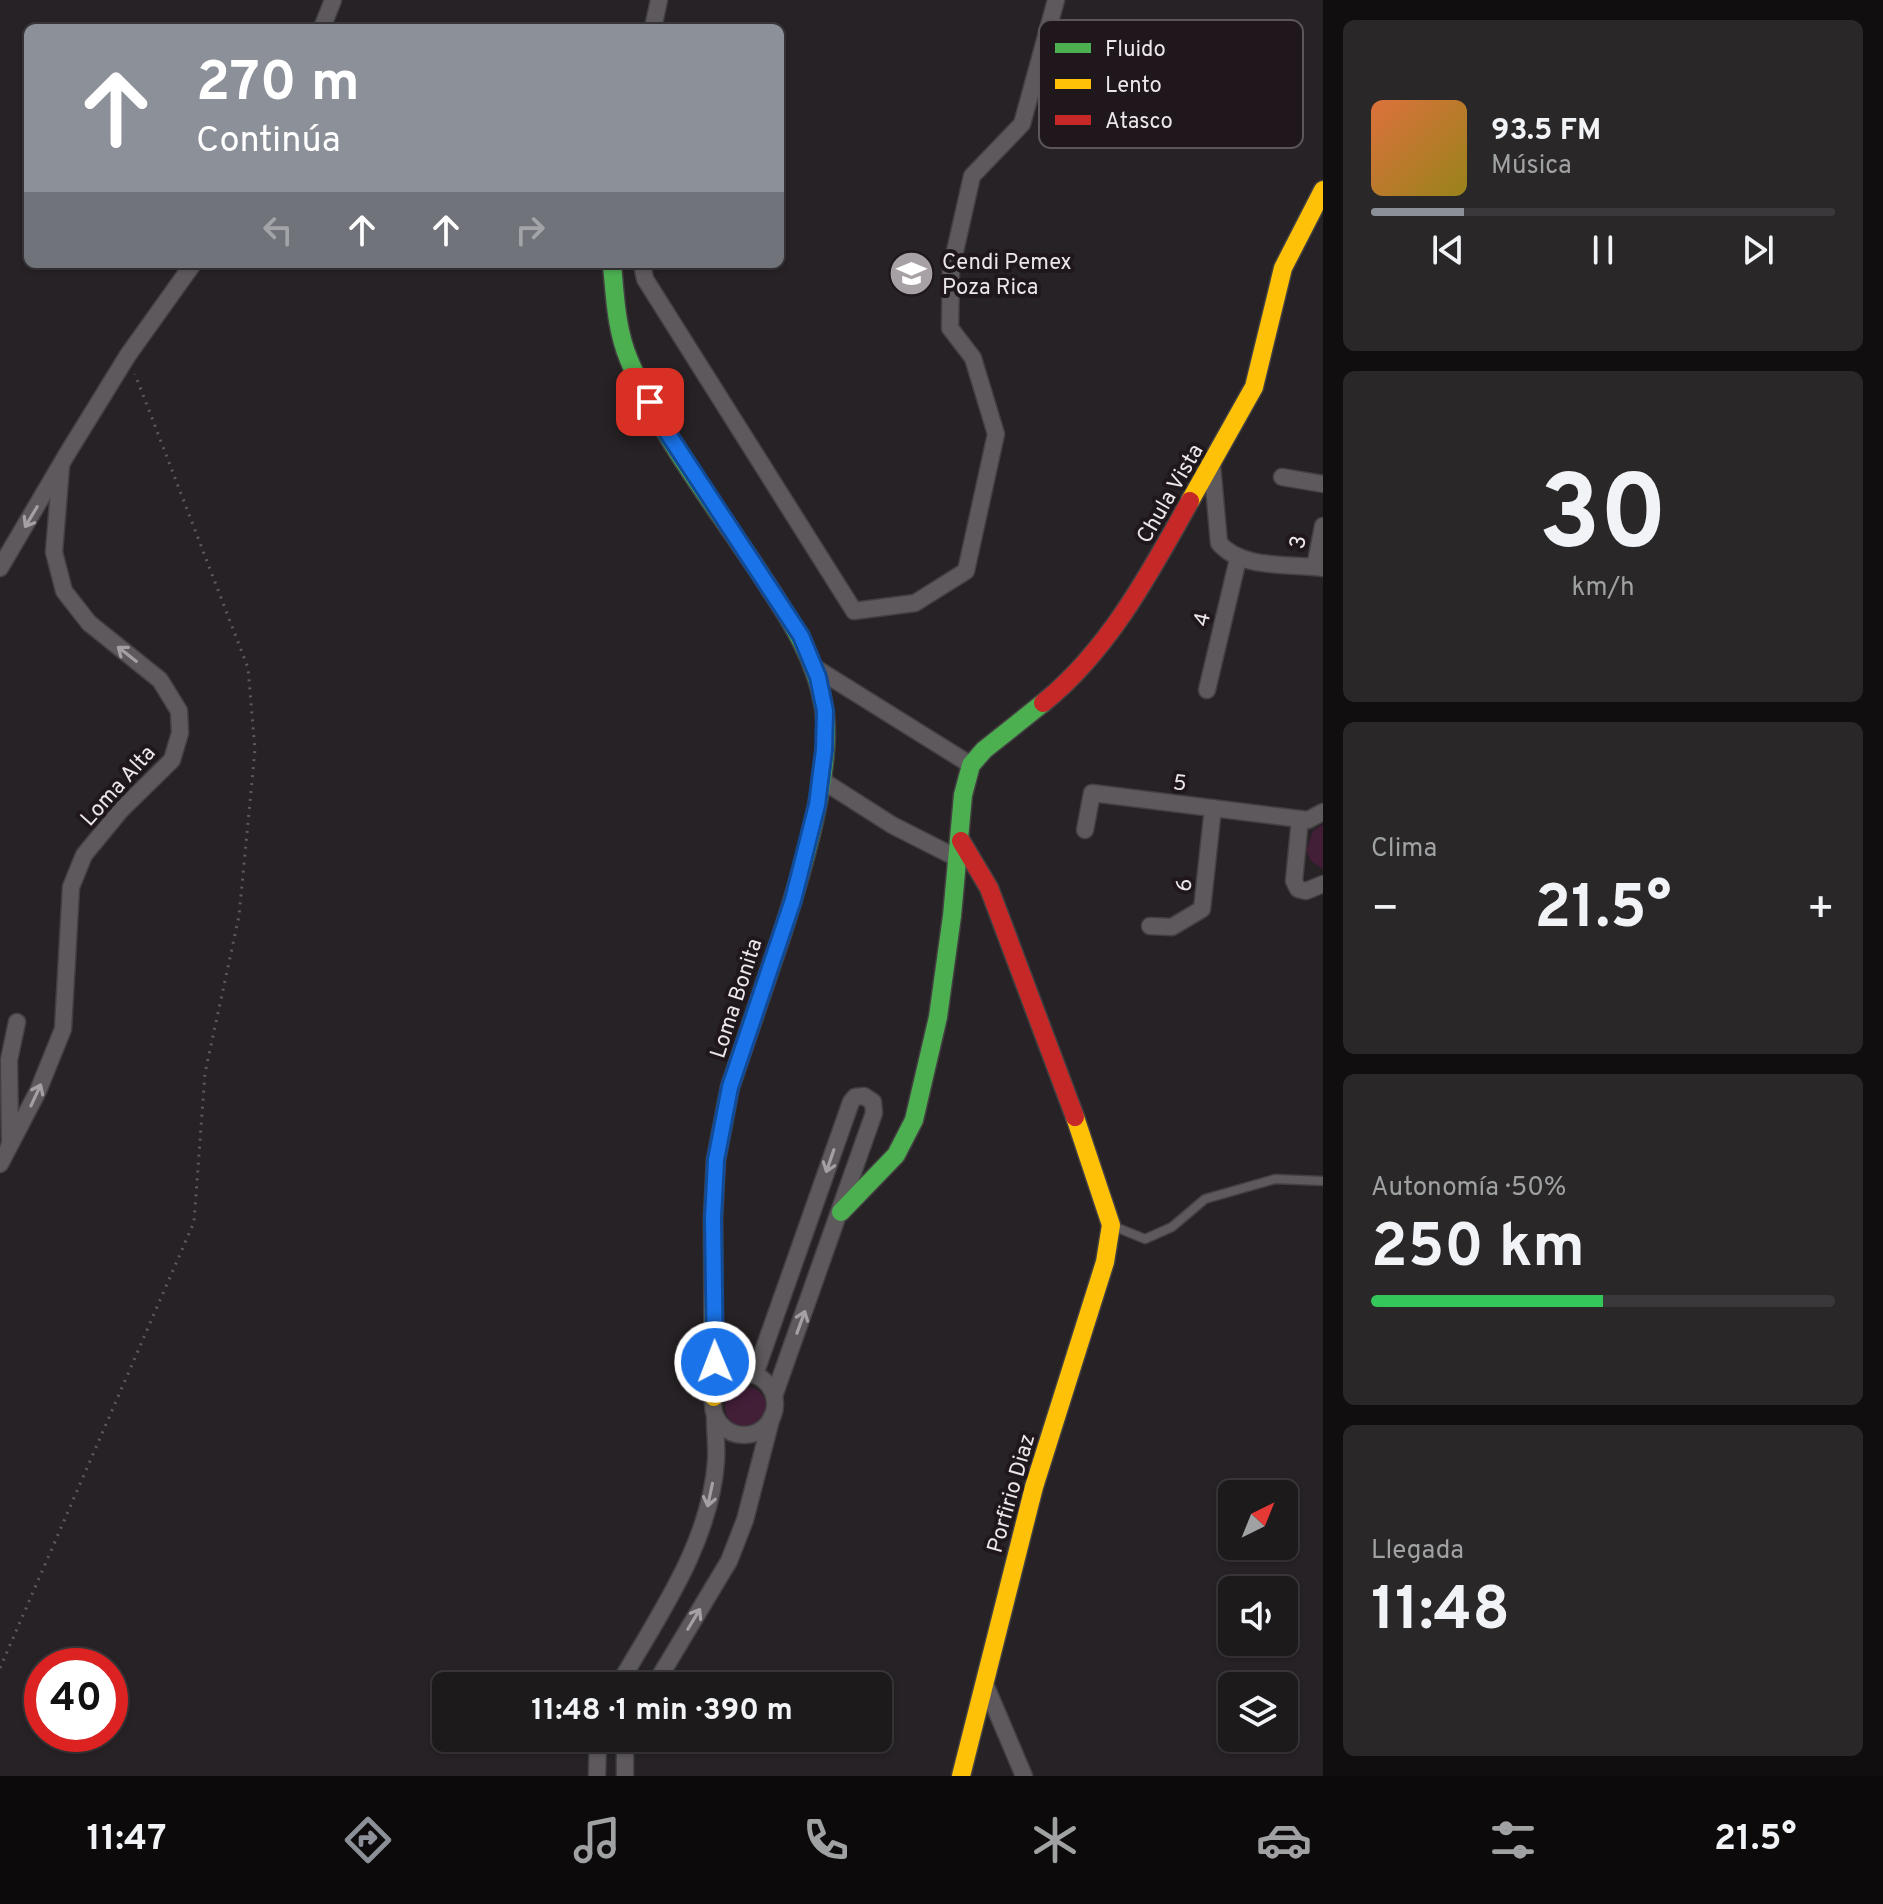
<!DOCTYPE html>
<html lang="es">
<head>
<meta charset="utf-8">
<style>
  :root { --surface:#1d1a1c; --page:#2a2729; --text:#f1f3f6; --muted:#a0a1a3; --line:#3b383b; --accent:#8c9099 }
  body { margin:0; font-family:Overpass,sans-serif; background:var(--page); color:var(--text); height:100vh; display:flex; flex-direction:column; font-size:30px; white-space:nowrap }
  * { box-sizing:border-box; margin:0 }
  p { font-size:26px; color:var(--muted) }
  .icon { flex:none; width:44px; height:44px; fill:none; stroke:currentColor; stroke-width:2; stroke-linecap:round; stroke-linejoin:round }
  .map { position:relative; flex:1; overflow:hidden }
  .drawer { display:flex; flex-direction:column; gap:20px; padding:20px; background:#100e0f; width:560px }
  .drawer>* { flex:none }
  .banner { position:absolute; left:24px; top:24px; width:760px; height:244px; border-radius:12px; box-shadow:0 2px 6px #0004,0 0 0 2px var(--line); background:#8c9099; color:#fff; overflow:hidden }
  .needle { width:52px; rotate:43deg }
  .controls { position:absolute; left:1218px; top:1480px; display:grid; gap:16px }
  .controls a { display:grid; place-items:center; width:80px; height:80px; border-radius:12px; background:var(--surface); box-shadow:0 2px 6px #0004,0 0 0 2px var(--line); font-size:40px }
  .speed { position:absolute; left:24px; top:1648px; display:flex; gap:16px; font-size:40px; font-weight:700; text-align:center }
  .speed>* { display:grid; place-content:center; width:104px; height:104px; border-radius:50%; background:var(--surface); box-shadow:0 2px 6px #0004,0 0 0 2px var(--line); line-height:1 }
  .speed .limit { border:12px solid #d22; background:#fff; color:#111 }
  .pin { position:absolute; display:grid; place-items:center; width:68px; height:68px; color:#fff; margin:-34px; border-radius:16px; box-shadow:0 4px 12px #0006 }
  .me { position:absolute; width:88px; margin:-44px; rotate:359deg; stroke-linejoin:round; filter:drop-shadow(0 0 6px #0008) }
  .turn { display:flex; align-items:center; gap:28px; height:168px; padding:0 40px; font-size:36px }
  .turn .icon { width:104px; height:104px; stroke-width:2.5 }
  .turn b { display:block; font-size:56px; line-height:68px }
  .lanes { display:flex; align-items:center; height:76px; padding:0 40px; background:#0003; justify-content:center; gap:40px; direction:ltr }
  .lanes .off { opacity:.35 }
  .big { font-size:60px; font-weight:700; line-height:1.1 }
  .drawer .widget { flex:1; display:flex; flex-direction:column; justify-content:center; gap:12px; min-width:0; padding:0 28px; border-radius:12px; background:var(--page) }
  .drawer .dial { align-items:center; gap:0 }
  .dial b { font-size:104px; line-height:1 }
  .song { display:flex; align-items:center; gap:24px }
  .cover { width:96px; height:96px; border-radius:12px; background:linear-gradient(135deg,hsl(20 70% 55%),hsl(50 70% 35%)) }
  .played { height:8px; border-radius:4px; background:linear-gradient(90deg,var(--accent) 20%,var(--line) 20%) }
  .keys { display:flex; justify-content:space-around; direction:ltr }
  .heat { display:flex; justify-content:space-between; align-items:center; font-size:44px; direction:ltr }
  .charge { height:12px; border-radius:6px; background:linear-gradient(90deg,#34c759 50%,var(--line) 0) }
  .trip { position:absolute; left:432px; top:1672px; width:460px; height:80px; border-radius:12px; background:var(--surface); box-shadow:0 2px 6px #0004,0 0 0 2px var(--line); font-weight:700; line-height:80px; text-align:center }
  .tab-bar { display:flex; height:128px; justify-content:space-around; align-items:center; background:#0c0a0b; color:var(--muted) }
  .tab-bar .icon { width:56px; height:56px }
  .tab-bar .on { color:var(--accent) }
  .tab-bar b { font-size:36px; color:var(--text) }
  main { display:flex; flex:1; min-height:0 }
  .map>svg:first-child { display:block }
</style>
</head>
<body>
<main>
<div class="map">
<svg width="1323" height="1776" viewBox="0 0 1323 1776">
  <rect width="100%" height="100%" fill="#272225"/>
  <g fill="#421e37">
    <path d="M1323 824V869L1312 862 1306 851 1313 831Z"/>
    <circle cx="746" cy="1408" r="21"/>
  </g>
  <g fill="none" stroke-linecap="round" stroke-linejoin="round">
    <defs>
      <path id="lane" d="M1113 1226 1145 1239 1172 1227 1205 1199 1275 1179 1323 1181"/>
      <g id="street">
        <path d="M322 28 333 0"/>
        <path d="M653 28 659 0"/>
        <path d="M642 264 645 279 854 611 915 603 966 571 996 434 973 358 950 328 951 269 972 176 1022 124 1056 0"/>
        <path d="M1212 465 1219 543C1242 570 1289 563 1323 568"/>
        <path d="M1282 477 1323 484"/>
        <path d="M1315 567 1323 526"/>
        <path d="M0 568 67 454 128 355 193 264"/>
        <path d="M814 667 971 765"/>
        <path d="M1207 690 1238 559"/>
        <path d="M820 779 892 825 959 859"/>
        <path d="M1300 819 1294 881 1298 889 1306 891 1323 884"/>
        <path d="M1085 830 1092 793 1308 820 1323 812"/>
        <path d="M1150 926 1172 927 1202 909 1213 808"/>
        <path d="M10 1143 9 1060 17 1022"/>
        <path d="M0 1164 38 1091 63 1029 71 887 84 855 121 810 172 760 180 733 179 711 160 680 89 623 64 591 54 552 61 466"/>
        <circle cx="744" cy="1404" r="31"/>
        <path d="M755 1374 851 1102 855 1097 864 1096 873 1102 874 1113 774 1396"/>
        <path d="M985 1684 1024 1776"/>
        <path d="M618 1686C658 1616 710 1544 716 1461 717 1447 715 1432 715 1417"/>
        <path d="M654 1686 729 1561 745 1520 772 1416"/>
        <path d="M597 1776 598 1738"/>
        <path d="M625 1776V1751L629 1738"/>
      </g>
      <g id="fast">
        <path d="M612 264C615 296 616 329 629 360 660 436 714 504 759 572 787 615 816 656 824 708 834 768 801 875 782 934"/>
        <path d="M841 1212 896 1155 914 1120 938 1017 952 916 963 795 971 765 984 750 1043 703"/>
      </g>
      <g id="slow">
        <path d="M1190 501 1254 387 1283 268 1323 190"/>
        <path d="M714 1397 713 1218 716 1160 730 1087 782 934"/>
        <path d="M961 1776 1034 1487 1105 1262 1111 1225 1075 1117"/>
      </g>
      <g id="jam">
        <path d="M1043 703C1108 651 1150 573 1190 501"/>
        <path d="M961 841 989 888 1075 1117"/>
      </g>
    </defs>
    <use href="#lane" stroke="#434042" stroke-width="11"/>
    <use href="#street" stroke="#434042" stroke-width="19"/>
    <use href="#fast" stroke="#434042" stroke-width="21"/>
    <use href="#slow" stroke="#434042" stroke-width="21"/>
    <use href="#jam" stroke="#434042" stroke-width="21"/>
    <path stroke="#5e595c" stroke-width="3" stroke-dasharray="2 6" stroke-linecap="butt" d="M0 1668 194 1222 205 1073 239 916 255 750 248 668 135 374"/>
    <use href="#lane" stroke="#5d595c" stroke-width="8"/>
    <use href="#street" stroke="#5d595c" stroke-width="16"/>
    <use href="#fast" stroke="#4caf50" stroke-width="18"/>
    <use href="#slow" stroke="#ffc107" stroke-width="18"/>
    <use href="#jam" stroke="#c62828" stroke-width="18"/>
  </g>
  <defs><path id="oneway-shaft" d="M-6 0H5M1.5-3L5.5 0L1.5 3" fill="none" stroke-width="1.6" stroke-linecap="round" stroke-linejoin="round" transform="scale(2)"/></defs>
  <g stroke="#a4a0a3">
    <use href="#oneway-shaft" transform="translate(31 517) rotate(121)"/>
    <use href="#oneway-shaft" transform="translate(127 654) rotate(-142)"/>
    <use href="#oneway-shaft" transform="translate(36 1095) rotate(-65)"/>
    <use href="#oneway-shaft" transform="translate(830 1161) rotate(109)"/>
    <use href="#oneway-shaft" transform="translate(801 1322) rotate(-70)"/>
    <use href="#oneway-shaft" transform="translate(710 1495) rotate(102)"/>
    <use href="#oneway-shaft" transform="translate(694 1619) rotate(-59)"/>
  </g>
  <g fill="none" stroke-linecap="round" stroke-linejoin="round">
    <defs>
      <path id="route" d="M650 402 661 423 801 636 818 677 825 711 824 750 817 805 793 900 730 1087 716 1160 713 1218 715 1362"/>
    </defs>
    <use href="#route" stroke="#114b97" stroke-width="20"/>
    <use href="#route" stroke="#1a73e8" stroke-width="14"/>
  </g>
  <defs>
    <symbol id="school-disc" viewBox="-11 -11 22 22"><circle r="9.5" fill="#a7a1a5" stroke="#1f171c"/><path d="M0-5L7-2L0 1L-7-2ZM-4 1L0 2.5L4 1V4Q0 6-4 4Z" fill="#fff"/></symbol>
  </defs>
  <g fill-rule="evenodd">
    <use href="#school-disc" x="886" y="248" width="51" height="51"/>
  </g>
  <g text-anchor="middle" stroke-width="8" stroke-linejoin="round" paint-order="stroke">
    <g font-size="22" fill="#ece6ea" stroke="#1f171c" text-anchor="start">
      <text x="942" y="269">Cendi Pemex<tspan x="942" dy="25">Poza Rica</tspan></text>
    </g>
    <g font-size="22" fill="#ece6ea" stroke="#1f171c">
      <text transform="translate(1169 493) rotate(-60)" y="8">Chula Vista</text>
      <text transform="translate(1297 542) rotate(-79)" y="8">3</text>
      <text transform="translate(1201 619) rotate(-77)" y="8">4</text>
      <text transform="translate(1180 782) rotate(7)" y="8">5</text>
      <text transform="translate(117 785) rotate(-48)" y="8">Loma Alta</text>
      <text transform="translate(1183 885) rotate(-84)" y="8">6</text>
      <text transform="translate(735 998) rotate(-72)" y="8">Loma Bonita</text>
      <text transform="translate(1010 1493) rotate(-74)" y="8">Porfirio Diaz</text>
    </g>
  </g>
  <rect x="1039" y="20" width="264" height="128" rx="12" fill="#1f171c" stroke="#5c555a" stroke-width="2"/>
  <rect x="1055" y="43" width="36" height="10" fill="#4caf50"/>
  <rect x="1055" y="79" width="36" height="10" fill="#ffc107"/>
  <rect x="1055" y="115" width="36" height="10" fill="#c62828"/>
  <g font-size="22" fill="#ece6ea">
    <text x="1105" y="56">Fluido</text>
    <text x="1105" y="92">Lento</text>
    <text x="1105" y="128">Atasco</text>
  </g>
</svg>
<div class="controls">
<a><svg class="needle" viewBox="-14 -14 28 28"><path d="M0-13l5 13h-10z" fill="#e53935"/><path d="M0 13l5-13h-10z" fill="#a0a1a3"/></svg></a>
<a><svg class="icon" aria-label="sound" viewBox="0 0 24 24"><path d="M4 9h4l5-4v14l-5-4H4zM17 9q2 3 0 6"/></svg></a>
<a><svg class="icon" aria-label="layers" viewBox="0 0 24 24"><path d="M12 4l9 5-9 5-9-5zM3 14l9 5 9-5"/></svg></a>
</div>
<div class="speed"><div class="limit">40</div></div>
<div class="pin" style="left:650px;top:402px;background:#d93025"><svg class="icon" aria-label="arrive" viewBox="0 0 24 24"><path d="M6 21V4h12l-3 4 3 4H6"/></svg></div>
<svg class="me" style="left:715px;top:1362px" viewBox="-20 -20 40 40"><circle r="17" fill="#1a73e8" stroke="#fff" stroke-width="3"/><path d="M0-11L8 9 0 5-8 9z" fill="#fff"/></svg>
<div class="trip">11:48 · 1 min · 390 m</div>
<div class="banner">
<div class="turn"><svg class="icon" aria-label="ahead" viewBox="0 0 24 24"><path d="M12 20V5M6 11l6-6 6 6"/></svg><div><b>270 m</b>Continúa</div></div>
<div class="lanes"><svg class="icon off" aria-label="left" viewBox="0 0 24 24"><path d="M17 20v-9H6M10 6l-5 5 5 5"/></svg><svg class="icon" aria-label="ahead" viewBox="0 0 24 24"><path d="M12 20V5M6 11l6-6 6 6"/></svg><svg class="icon" aria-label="ahead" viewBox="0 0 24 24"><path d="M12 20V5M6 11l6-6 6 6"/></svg><svg class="icon off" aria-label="right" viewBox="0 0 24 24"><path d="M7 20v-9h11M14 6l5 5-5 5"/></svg></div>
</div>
</div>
<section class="drawer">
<div class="widget">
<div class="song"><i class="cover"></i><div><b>93.5 FM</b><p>Música</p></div></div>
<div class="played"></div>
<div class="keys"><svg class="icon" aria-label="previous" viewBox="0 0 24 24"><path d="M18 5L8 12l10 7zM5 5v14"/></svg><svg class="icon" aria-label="pause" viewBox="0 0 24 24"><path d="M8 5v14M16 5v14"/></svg><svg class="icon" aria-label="next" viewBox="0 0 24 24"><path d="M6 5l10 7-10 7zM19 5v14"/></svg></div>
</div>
<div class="widget dial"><b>30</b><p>km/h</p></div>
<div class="widget"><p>Clima</p>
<div class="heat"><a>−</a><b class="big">21.5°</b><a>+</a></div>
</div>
<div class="widget"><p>Autonomía · 50%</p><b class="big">250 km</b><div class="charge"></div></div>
<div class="widget"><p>Llegada</p><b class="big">11:48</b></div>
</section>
</main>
<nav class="tab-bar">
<b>11:47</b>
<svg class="icon on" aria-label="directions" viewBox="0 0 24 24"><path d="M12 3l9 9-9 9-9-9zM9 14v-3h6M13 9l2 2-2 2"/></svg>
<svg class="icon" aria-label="music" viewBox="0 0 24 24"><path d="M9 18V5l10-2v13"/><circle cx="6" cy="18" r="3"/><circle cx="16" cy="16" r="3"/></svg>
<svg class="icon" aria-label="phone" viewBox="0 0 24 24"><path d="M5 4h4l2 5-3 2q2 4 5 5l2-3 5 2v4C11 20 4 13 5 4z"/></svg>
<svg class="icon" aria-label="climate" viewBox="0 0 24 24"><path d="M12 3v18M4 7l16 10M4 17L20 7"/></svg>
<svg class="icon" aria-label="car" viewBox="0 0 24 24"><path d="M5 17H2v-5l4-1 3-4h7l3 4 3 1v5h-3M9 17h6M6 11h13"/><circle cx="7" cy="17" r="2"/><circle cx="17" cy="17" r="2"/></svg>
<svg class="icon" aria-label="filters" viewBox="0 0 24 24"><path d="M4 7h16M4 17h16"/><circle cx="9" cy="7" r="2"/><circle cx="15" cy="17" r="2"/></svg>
<b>21.5°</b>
</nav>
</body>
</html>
